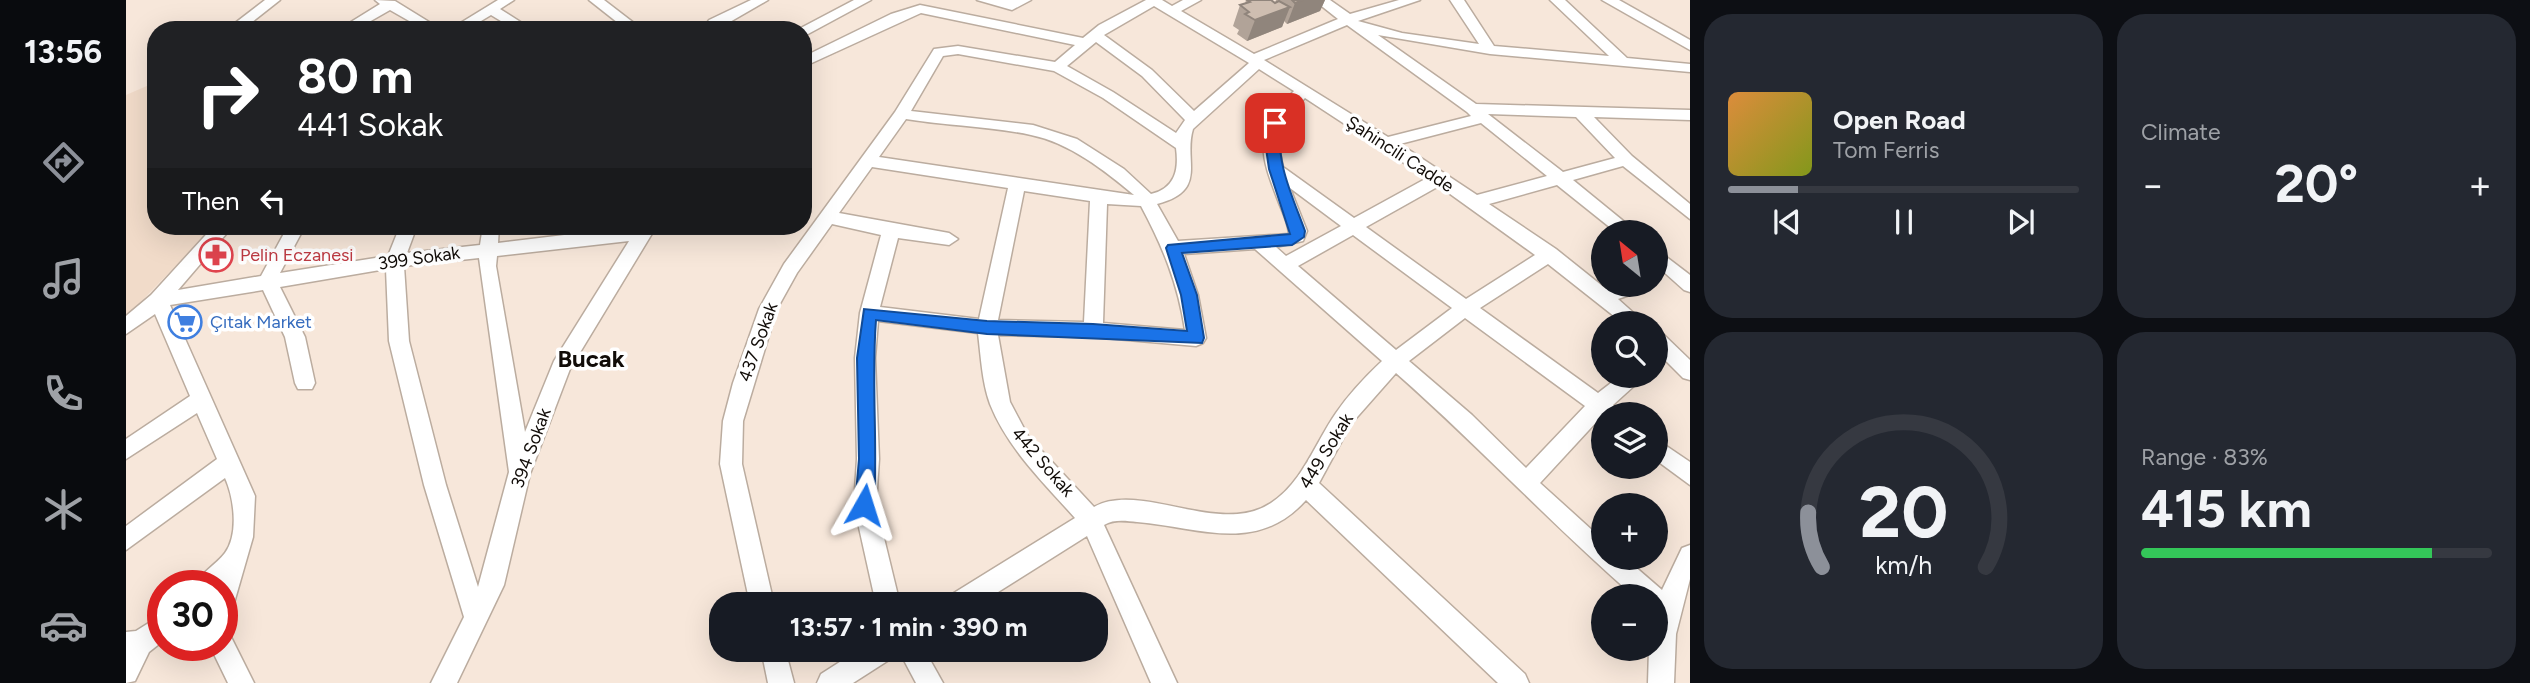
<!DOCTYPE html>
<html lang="en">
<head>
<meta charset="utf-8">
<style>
  :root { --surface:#171b24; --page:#242831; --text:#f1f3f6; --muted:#9ea1a6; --line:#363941; --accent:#8c9099 }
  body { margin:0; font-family:Figtree,sans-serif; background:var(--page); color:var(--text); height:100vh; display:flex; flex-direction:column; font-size:26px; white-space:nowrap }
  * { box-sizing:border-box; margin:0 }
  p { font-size:23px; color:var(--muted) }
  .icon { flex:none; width:38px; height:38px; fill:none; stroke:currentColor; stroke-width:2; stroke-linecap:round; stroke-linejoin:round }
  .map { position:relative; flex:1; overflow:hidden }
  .details { display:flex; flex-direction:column; gap:14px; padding:14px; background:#0d0f14; width:840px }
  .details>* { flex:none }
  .guide { position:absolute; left:21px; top:21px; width:665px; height:214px; border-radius:28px; box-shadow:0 7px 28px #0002; background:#202124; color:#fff; overflow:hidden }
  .needle { width:46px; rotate:330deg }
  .buttons { position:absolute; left:1465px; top:220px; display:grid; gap:14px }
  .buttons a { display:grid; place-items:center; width:77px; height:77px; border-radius:50%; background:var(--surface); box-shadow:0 7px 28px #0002; font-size:35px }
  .speed { position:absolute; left:21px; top:570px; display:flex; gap:14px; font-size:35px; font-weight:700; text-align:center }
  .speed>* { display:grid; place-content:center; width:91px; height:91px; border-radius:50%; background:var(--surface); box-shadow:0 7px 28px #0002; line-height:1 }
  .speed .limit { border:10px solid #d22; background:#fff; color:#111 }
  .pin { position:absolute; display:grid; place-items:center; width:60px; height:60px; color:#fff; margin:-30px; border-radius:14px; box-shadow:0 4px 10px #0006 }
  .me { position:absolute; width:77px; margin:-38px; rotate:6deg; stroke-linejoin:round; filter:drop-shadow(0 0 5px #0008) }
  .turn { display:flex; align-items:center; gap:24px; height:147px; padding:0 35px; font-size:32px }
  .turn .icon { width:91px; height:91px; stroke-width:2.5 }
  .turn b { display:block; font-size:49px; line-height:60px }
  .then { display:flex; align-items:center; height:66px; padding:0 35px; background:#0003; gap:14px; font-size:26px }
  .big { font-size:52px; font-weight:700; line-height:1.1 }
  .details .widget { flex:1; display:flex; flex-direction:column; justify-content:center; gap:10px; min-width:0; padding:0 24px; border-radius:28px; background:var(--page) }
  .details .dial { align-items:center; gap:0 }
  .dial svg { height:182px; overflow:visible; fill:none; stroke:var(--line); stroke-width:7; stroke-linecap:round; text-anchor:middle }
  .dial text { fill:var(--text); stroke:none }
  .song { display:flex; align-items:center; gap:21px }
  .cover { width:84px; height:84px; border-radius:10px; background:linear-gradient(135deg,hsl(30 70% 55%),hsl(70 70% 35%)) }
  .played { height:7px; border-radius:4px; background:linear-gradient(90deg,var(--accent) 20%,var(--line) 20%) }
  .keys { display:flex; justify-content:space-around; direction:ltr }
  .heat { display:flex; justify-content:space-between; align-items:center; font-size:38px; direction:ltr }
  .charge { height:10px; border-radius:5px; background:linear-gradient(90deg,#34c759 83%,var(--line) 0) }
  .details .tiles { flex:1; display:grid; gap:14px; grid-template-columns:repeat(2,1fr) }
  .trip { position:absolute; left:583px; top:592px; width:399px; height:70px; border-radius:28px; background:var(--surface); box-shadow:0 7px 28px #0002; font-weight:700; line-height:70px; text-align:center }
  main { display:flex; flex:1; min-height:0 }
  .tabs { display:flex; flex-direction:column; width:126px; justify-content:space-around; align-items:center; background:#090b0e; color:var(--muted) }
  .tabs .icon { width:49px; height:49px }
  .tabs .selected { color:var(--accent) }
  .tabs b { font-size:32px; color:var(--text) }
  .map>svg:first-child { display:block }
</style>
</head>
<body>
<main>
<nav class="tabs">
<b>13:56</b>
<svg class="icon selected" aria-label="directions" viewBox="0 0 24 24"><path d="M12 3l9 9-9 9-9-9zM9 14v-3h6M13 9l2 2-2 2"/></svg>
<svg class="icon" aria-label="music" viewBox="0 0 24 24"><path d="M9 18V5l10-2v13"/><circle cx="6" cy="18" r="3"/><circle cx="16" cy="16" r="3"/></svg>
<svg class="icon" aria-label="phone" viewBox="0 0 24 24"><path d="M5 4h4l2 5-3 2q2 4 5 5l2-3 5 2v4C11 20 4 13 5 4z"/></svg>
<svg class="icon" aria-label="climate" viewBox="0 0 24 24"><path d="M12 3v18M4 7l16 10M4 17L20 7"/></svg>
<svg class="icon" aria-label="car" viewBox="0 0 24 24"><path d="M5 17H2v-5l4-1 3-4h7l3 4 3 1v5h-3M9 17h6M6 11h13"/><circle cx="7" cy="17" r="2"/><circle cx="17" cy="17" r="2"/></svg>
</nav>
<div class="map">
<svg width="1564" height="683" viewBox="0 0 1564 683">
  <rect width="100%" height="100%" fill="#f7e7da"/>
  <path fill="#f1dbc9" d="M30 82V226H88L0 317V95Z"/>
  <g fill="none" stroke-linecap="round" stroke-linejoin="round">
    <defs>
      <g id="minor">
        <path d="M139 0H154L116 30H100Z"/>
        <path d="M249 0 269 1 316 30H299L264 10 229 30H212L254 4Z"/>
        <path d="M372 0H388L374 9 407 30H390L365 15 340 30H323Z"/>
        <path d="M463 0H478L517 30H501Z"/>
        <path d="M625 0H642L590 30H576L583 20Z"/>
        <path d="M728 0H745L682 34 677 35V30H671Z"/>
        <path d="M851 0H905L886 10Z"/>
        <path d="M1020 0H1036L1046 6 1057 0H1075L1055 11 1128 54 1212 19 1188 0H1204L1224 14 1273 0H1294L1232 21 1276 33 1353 44 1324 0H1338L1368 46 1483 56 1424 0H1439L1501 58 1564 64V72L1364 54 1252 35 1350 104 1564 110V120L1468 117 1506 156 1564 204V219L1497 166 1447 180 1512 233H1491L1431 185 1363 204 1430 249 1480 289 1491 285H1521L1518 290 1492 299 1520 324H1498L1422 264 1354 308 1472 393 1494 376H1519L1487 405 1496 415H1477V420L1474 418 1414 483 1477 540V558H1499L1536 590 1556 548 1564 545V579L1550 634 1548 683H1522L1523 649H1530V597H1509C1426 525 1352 445 1270 373L1225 424 1193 483 1399 674 1403 683H1372L1180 500C1131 555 1073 527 1011 522 1000 521 988 519 978 525L1051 683H1025L961 536 853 604H819L823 596 949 518C918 483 882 449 864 404 856 382 855 357 852 333L752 321 749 358 753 459 750 505 774 604H750L728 505 731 459 729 358 734 313 755 235 706 224 671 273 651 309 617 421 616 464 648 604H624L594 464 597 421 607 383 633 309 658 264 769 112 808 49 832 46 929 62 949 45 795 13 677 67V57L765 14 794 5 957 38 973 25ZM1028 6 1123 63 1068 111 1026 70 978 35ZM1221 25 1341 112 1345 116 1262 137 1138 60ZM970 42 1016 76 1059 120 1050 133 987 92 941 66ZM832 54 928 71 977 98 1050 148C1053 170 1049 188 1025 194L998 169 951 139 907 125 785 111 817 56ZM1133 69 1168 91C1127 133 1133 151 1153 203 1157 213 1162 223 1163 234L1052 241 1031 204C1083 191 1057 161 1067 129ZM1179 98 1301 178 1228 218 1157 167C1148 132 1155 122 1179 98ZM1362 114 1450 117 1489 158 1437 172ZM780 119C821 126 864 126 905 135 944 143 978 170 1008 195L753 157ZM1355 123 1421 176 1351 195 1274 144ZM746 167 882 188 853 319 754 307 772 238 823 245 832 239 823 233 713 213ZM1313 186 1409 255 1340 299 1240 227ZM1164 188 1215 226 1160 256 1150 247 1177 241 1181 231ZM898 191 964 201 958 322 872 320ZM981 204 1015 206C1037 247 1052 284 1059 330L977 323ZM1227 235 1326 308 1270 350 1172 266ZM1129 249 1256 361C1239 377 1223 394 1210 413 1189 443 1177 482 1145 503 1094 537 1015 481 968 507L902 436 884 402 872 335 967 337 1070 346 1077 343 1080 338 1072 295 1058 254ZM1339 318 1459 406 1400 468 1346 415 1283 361Z"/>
        <path d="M1476 0H1493L1564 40V50Z"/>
        <path d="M88 226H107L52 290 135 276 162 226H179L154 273 262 256 274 226H291L281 253 354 245 357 226H373L372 243 513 226 530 227 444 369 404 474 378 585 331 683H305L338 617 298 485 263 341 260 269 154 287 179 337 189 383 186 389H172L169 383 159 337 137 290 44 305 129 496 127 537 108 603 104 611 96 615V586H69C75 572 90 565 99 553 113 534 108 498 99 478L0 550V526L91 459 71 413 0 459V439L64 396 29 314 0 334V316L25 295ZM503 241 428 361 399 432 370 266 371 256ZM353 258 383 472 352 587 320 485 283 341 278 266Z"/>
        <path d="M1530 249 1564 275V292L1558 290 1530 265Z"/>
        <path d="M1530 331 1537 334 1564 360V380L1557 378 1530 351Z"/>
        <path d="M1530 439 1564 462V485L1530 460Z"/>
        <path d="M37 614V641L23 652 9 681 0 683V632L10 631Z"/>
        <path d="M96 634 105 637 128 683H102L84 646H96Z"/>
        <path d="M635 649H659L668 683H642Z"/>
        <path d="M734 649H769L766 658 727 683H691L695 674Z"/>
        <path d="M772 649H798L817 683H790Z"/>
      </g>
    </defs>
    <use href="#minor" stroke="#bbac9f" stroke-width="3"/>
    <use href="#minor" fill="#fff" fill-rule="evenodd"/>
  </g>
  <path fill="#b1a398" d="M1120 0 1149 3 1150 0H1199L1194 11 1161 24 1158 21 1156 27 1121 41 1111 34 1113 30 1107 26 1114 5 1119 4Z"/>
  <g fill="#90857c">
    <path d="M1177 0H1199L1194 11 1161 24 1169 3Z"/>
    <path d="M1164 7 1156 27 1121 41 1129 20Z"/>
  </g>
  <g fill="#cebeb1" stroke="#90857c" stroke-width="2">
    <path d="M1121 0H1145L1149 3 1153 1 1164 7 1129 20 1119 14 1123 12 1114 5 1124 2Z"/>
    <path d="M1166 0H1177L1169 3Z"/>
  </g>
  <path fill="#1a73e8" stroke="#114b97" stroke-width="2" d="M1149 119 1155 123C1149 162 1166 195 1179 231L1178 237 1166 245 1056 253 1071 295 1078 338 1076 343 861 334 750 320C745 382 752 443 748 505L745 511 738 514 732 511 729 505 733 459 731 358 738 309 861 321 967 324 1061 331 1055 295 1040 248 1042 245 1164 234 1143 169 1139 141 1142 123Z"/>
  <defs>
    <symbol id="pharmacy-ring" viewBox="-11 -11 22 22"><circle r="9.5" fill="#fff" stroke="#e0444e" stroke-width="1.5"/><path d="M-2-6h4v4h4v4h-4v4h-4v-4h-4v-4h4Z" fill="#e0444e"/></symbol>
    <symbol id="supermarket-ring" viewBox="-11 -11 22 22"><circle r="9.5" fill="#fff" stroke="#3f7fe0" stroke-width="1.5"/><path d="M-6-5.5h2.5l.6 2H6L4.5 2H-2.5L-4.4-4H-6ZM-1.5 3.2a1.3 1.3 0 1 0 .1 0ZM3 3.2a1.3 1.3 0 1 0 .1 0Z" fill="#3f7fe0"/></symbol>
  </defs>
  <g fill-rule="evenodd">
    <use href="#pharmacy-ring" x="71" y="236" width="38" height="38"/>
    <use href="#supermarket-ring" x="40" y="303" width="38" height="38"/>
  </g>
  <g text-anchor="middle" stroke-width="7" stroke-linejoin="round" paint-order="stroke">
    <g font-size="18" fill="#110c08" stroke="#fff">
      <text transform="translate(1274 154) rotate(33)" y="6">Şahincili Cadde</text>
      <text transform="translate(293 258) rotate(-8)" y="6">399 Sokak</text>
      <text transform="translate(632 342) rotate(-70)" y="6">437 Sokak</text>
      <text transform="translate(405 448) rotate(-70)" y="6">394 Sokak</text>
      <text transform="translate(1200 451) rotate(-58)" y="6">449 Sokak</text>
      <text transform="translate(917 462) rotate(49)" y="6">442 Sokak</text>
    </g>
    <g font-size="18" fill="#be3a42" stroke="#fff" text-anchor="start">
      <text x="114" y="261">Pelin Eczanesi</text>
    </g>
    <g font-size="18" fill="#366cbe" stroke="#fff" text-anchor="start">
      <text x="84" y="328">Çıtak Market</text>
    </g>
    <g font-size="24" font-weight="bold" fill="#110c08" stroke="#fff">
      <text x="465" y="367">Bucak</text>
    </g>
  </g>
</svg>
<div class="buttons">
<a><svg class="needle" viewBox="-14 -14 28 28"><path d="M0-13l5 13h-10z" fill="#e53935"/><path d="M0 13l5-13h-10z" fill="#9ea1a6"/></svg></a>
<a><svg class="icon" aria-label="search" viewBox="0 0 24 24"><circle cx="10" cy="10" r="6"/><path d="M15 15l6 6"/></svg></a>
<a><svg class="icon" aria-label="layers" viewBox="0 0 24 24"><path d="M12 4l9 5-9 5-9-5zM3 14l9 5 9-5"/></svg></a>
<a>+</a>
<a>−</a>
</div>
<div class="speed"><div class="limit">30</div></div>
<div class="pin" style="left:1149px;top:123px;background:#d93025"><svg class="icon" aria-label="arrive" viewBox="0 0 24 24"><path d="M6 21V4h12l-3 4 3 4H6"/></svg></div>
<svg class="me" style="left:738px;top:505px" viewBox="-20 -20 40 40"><path d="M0-17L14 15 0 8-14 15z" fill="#1a73e8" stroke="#fff" stroke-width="4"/></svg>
<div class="trip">13:57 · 1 min · 390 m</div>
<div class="guide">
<div class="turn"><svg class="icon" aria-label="right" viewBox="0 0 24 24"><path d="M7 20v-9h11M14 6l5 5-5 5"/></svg><div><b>80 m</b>441 Sokak</div></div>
<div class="then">Then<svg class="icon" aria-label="left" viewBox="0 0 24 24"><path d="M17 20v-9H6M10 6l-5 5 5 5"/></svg></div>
</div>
</div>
<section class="details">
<div class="tiles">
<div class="widget">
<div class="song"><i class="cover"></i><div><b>Open Road</b><p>Tom Ferris</p></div></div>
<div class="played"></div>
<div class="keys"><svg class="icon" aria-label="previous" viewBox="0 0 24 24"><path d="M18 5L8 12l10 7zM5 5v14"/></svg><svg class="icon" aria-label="pause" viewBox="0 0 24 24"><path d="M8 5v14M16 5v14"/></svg><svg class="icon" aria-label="next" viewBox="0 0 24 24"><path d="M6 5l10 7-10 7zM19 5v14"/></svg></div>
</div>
<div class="widget"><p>Climate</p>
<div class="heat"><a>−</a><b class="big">20°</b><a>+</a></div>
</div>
<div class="widget dial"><svg viewBox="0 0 100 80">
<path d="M14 69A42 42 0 1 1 86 69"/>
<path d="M14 69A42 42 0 0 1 8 45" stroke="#8c9099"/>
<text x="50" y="56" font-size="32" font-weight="700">20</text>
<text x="50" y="72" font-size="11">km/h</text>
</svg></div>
<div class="widget"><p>Range · 83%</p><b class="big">415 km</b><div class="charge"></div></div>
</div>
</section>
</main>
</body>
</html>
